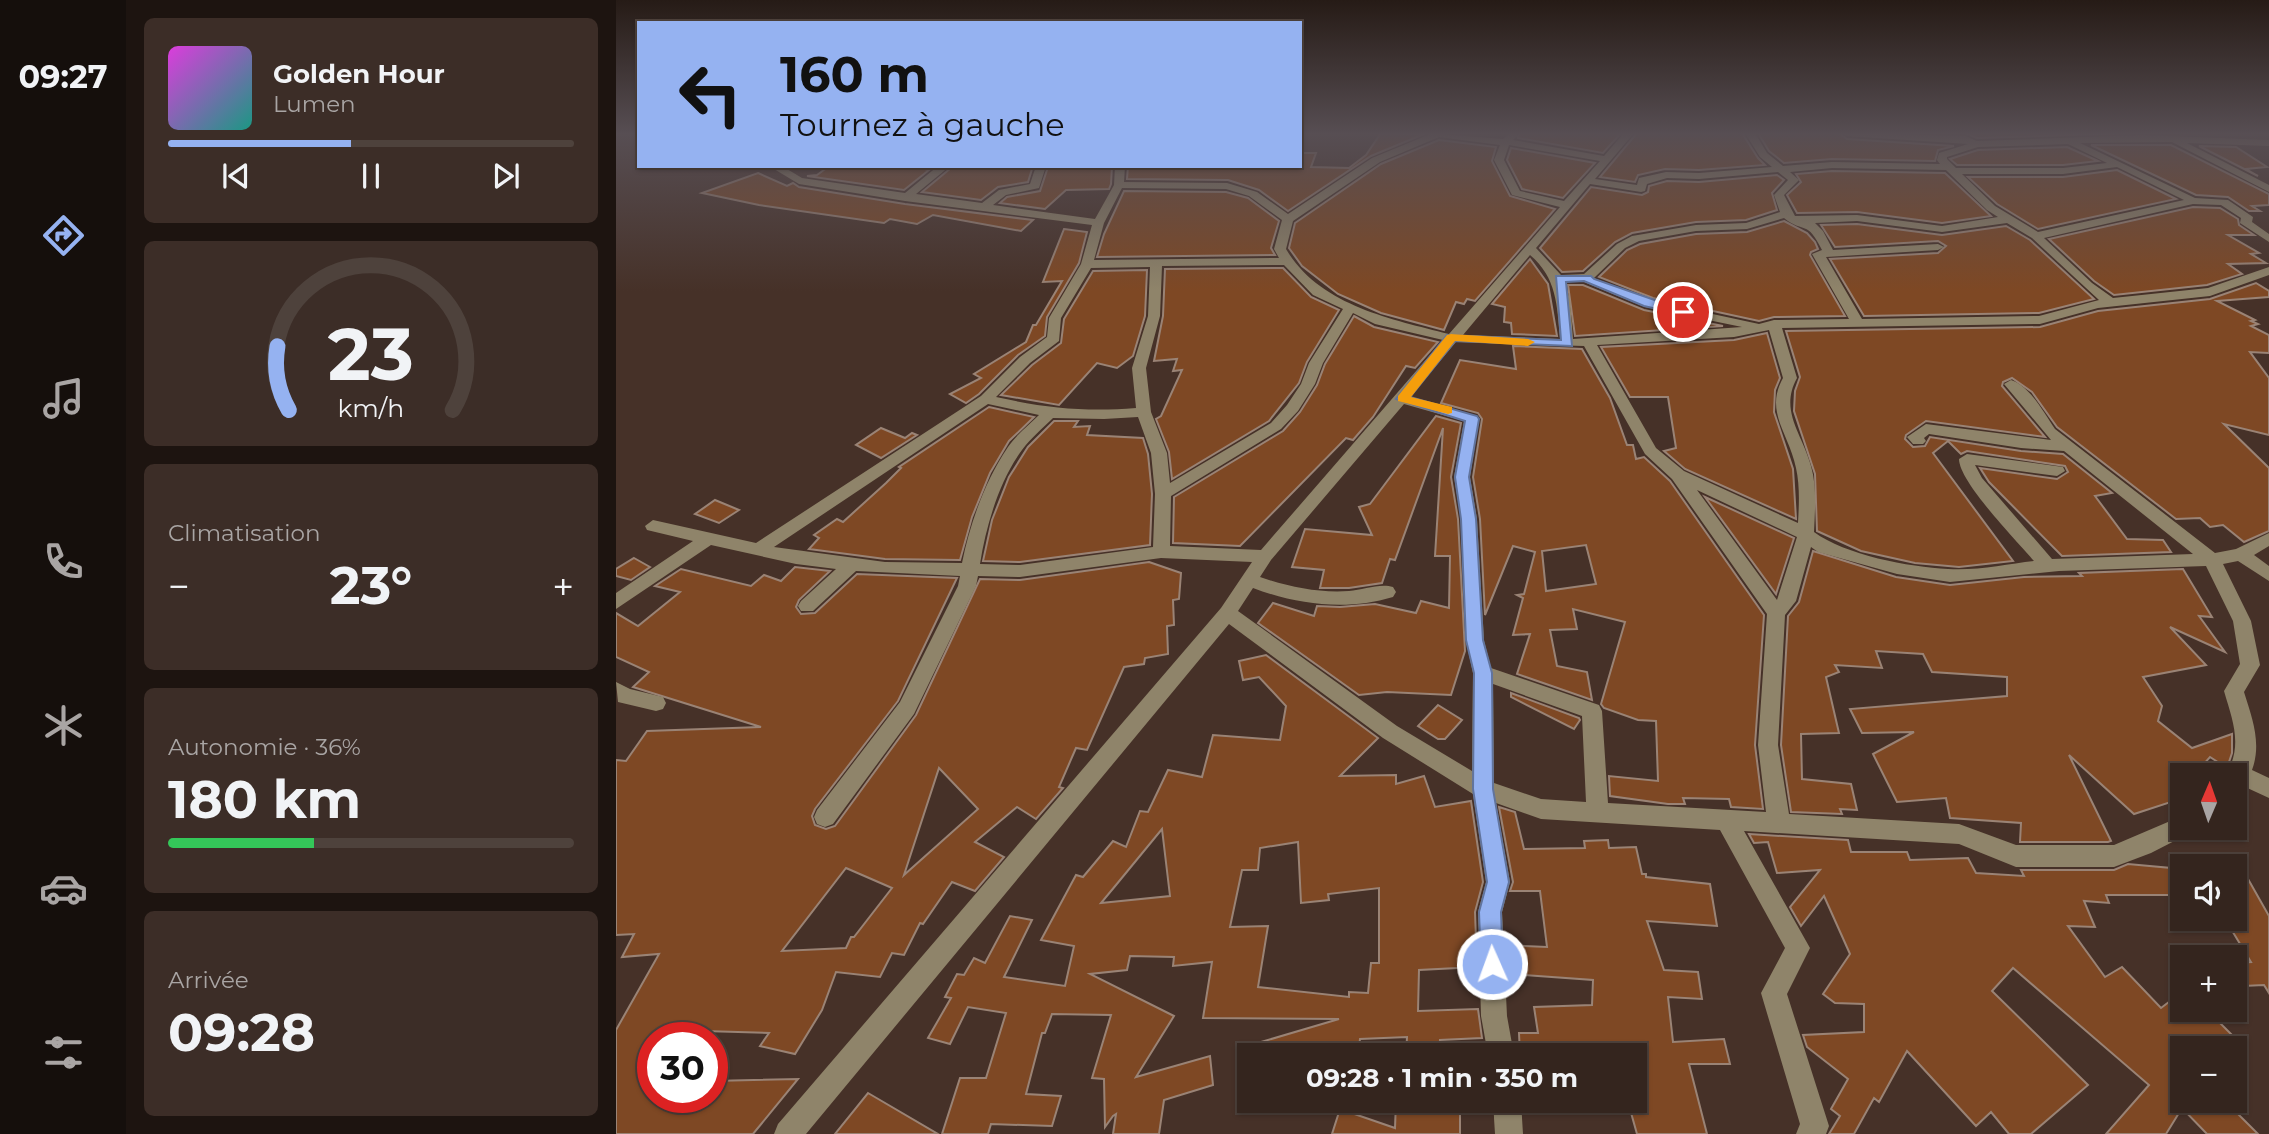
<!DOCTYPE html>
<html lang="fr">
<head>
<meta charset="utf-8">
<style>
  :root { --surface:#34251e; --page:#3c2d27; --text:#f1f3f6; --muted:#a9a5a4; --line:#4e423c; --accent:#95b2f1 }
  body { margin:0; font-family:Montserrat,sans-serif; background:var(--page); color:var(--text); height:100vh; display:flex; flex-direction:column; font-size:26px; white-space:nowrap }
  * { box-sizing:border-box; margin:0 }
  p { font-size:23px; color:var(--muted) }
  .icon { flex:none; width:38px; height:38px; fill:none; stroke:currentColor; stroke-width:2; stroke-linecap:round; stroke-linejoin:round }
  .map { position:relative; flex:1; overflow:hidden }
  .drawer { display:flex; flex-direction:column; gap:18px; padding:18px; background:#1d1410; width:490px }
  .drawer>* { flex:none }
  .banner { position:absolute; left:21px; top:21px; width:665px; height:147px; border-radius:0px; box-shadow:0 2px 5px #0004,0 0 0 2px var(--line); background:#95b2f1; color:#111; overflow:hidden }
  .needle { width:46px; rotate:2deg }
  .buttons { position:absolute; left:1554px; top:763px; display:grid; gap:14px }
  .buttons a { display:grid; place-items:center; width:77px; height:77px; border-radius:0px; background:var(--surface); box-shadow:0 2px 5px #0004,0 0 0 2px var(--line); font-size:35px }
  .speed { position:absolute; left:21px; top:1022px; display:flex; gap:14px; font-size:35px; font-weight:700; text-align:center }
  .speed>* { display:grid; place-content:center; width:91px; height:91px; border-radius:50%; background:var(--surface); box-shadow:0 2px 5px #0004,0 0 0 2px var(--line); line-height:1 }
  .speed .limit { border:10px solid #d22; background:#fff; color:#111 }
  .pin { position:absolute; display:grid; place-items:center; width:60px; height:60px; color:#fff; margin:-30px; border:4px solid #fff; border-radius:50%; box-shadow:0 2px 7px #0007 }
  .me { position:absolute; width:77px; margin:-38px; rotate:358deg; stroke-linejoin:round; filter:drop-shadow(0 0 5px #0008) }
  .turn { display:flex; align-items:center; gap:24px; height:147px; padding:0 28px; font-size:32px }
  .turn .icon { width:91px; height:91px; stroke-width:2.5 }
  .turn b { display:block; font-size:49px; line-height:60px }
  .big { font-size:52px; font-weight:700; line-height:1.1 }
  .drawer .card { flex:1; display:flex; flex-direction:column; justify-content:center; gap:10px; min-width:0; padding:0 24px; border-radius:10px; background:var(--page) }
  .drawer .dial { align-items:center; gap:0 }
  .dial svg { height:182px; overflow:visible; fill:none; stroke:var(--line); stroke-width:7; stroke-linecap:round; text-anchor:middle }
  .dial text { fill:var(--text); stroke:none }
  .song { display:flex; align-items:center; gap:21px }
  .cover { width:84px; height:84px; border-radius:10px; background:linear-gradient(135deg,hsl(300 70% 55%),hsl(170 70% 35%)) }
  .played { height:7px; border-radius:4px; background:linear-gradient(90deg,var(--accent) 45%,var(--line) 45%) }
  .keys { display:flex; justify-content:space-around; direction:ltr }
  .heat { display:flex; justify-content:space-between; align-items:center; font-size:38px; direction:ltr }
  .charge { height:10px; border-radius:5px; background:linear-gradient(90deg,#34c759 36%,var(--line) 0) }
  .trip { position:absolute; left:621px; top:1043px; width:410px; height:70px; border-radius:0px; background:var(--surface); box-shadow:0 2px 5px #0004,0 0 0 2px var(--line); font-weight:700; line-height:70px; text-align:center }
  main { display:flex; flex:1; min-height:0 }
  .tab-bar { display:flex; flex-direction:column; width:126px; justify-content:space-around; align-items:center; background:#150f0c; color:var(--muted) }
  .tab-bar .icon { width:49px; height:49px }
  .tab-bar .current { color:var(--accent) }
  .tab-bar b { font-size:32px; color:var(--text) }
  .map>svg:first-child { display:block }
</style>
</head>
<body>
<main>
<nav class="tab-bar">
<b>09:27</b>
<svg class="icon current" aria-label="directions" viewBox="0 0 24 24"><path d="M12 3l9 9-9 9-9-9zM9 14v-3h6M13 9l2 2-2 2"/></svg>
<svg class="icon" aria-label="music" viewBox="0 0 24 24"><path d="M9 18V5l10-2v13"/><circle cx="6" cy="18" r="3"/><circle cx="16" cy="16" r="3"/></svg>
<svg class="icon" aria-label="phone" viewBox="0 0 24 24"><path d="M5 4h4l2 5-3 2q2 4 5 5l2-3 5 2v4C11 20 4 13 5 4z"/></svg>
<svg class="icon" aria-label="climate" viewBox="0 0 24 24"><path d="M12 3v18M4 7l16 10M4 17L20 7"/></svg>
<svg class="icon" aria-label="car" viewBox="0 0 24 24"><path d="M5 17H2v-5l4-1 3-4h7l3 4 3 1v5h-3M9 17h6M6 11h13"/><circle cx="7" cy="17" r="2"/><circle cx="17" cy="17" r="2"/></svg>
<svg class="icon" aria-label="filters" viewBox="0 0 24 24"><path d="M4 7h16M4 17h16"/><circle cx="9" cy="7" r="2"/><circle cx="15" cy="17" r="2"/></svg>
</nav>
<section class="drawer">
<div class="card">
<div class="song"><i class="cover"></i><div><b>Golden Hour</b><p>Lumen</p></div></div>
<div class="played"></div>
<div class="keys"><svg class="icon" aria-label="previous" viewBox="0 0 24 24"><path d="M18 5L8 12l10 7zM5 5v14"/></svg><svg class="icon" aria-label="pause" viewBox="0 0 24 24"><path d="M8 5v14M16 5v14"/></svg><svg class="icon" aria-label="next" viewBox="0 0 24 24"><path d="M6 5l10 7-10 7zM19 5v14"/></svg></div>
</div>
<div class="card dial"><svg viewBox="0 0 100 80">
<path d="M14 69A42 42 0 1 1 86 69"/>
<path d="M14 69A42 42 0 0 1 9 41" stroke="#95b2f1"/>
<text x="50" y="56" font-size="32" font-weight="700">23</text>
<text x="50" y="72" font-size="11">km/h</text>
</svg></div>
<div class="card"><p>Climatisation</p>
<div class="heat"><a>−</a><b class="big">23°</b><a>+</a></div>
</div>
<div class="card"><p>Autonomie · 36%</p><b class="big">180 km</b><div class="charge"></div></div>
<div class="card"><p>Arrivée</p><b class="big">09:28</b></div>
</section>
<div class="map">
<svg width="1653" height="1134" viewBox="0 0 1653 1134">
  <rect width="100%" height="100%" fill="#463128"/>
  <g fill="#7e4824" stroke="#9a8375" stroke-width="2" fill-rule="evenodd">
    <path d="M765 133 808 134 755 156 672 211 643 190 612 180 511 179 512 166H684V153H700L695 167 733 168 750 155Z"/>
    <path d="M903 133H1005L987 153 902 138Z"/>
    <path d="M1021 133H1126L1142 158 1149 165 1083 170 1049 169 1022 175 1019 182 984 177Z"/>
    <path d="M1142 133H1223L1231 139 1338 146 1322 150 1319 161 1216 159 1168 163 1153 151Z"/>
    <path d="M1320 133H1517L1361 138 1349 133Z"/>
    <path d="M823 140 880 147 876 161 894 196 939 209 859 301 851 299 848 304 840 302 828 330 765 313 722 294 686 266 673 248 679 223 765 164Z"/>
    <path d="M1475 145H1555L1653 194V205L1636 206 1644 211H1633L1612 197 1580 195Z"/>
    <path d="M1583 146 1620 147 1651 167 1630 169 1642 176Z"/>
    <path d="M1451 147 1482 161 1447 165H1341L1334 159 1362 150Z"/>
    <path d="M895 148 979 163 947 198 906 189 891 160Z"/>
    <path d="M296 166 313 170 288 190 191 176 201 175 212 167Z"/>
    <path d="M346 166H405L406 169H416L412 182 382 187 365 200 306 192 335 168Z"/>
    <path d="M443 166H496L495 184 493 189 450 190 429 209 384 203 391 197 424 191 432 167Z"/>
    <path d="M1501 170 1560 199 1422 229 1381 204 1352 177H1447Z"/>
    <path d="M1216 171 1329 173 1375 216 1326 223 1241 212 1181 213 1171 195 1185 182 1180 174Z"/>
    <path d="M142 173 171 186 177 183 183 187 289 204 417 220 405 231 317 215 301 224 274 219 268 223 143 205 86 193Z"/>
    <path d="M1161 175 1168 180 1156 193 1161 210 1130 220 1080 222 1016 233 999 242 967 271 946 272 924 248 975 187 1026 195 1032 192 1033 186 1051 181 1083 182Z"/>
    <path d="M508 191 610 192 632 198 663 221 655 248 659 255 481 257 488 234Z"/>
    <path d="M1577 207 1604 208 1622 219 1623 225 1638 235H1612L1643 253 1635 254 1650 263 1612 264 1626 274 1591 285 1498 295 1478 281 1433 239Z"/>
    <path d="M1168 221 1191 233 1199 242 1202 249 1195 252 1194 255 1229 316 1158 317 1143 321 1037 298 983 277 1011 250 1024 244 1080 234 1131 232Z"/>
    <path d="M1241 224 1326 235 1390 226 1414 240 1478 299 1423 313 1248 316 1214 259 1322 253 1330 246 1322 241 1219 247 1205 225Z"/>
    <path d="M448 229 471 232 463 263 431 317 429 336 402 355 363 394 350 403 334 394 365 378 358 374 410 342 417 325H420L446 281 427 282Z"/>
    <path d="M914 259 932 284 941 336 896 334 895 323 888 322 889 307 876 304Z"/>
    <path d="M667 268 695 297 723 310 691 362 683 383 653 421 556 479 553 452 540 419 545 416 566 370 557 371 561 359 538 361 547 316 549 269Z"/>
    <path d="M531 270 529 316 517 356 501 368 481 363 443 405 385 395 416 365 445 343 448 319 477 271Z"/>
    <path d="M1640 283 1653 291V297L1601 301 1639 320 1635 321 1642 324 1635 326 1653 335V353L1634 352 1653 378V435L1608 424 1653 468V531L1628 542 1607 525 1594 527 1584 518 1560 519 1441 427 1416 392 1396 378 1387 382 1386 386 1429 437 1310 421 1290 435 1289 439 1297 447 1309 446 1314 437 1405 451 1447 454 1496 493 1479 496 1511 539 1547 540 1555 552 1446 556 1373 482 1364 468 1441 479 1452 472 1449 466 1351 451 1345 454 1332 441 1317 453 1397 561 1343 567 1299 563 1245 551 1201 531 1199 474 1178 411 1179 391 1184 377 1170 331 1424 327 1482 311 1594 299Z"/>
    <path d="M952 285H967L1028 310 1107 326 959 336Z"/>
    <path d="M738 316 758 327 822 342 799 368 790 366 757 417 737 440 730 438 624 546 557 543 558 497 667 431 684 412 701 385 709 364Z"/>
    <path d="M1151 333 1164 378 1159 390 1158 412 1177 469 1180 519 1069 469 1048 451 1060 448 1052 397H1014L985 347 1118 340Z"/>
    <path d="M897 346 966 349 994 398 1011 445H1017L1020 459 1028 457 1054 481 1148 615 1139 745 1147 809 1115 807 1113 799 1067 798 1069 804H1052L994 796 993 776 1042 781 1040 721 1022 720 988 708 985 704 1009 622 957 609 961 629 934 630 941 666 971 672 976 700 901 674 914 634 897 635 907 598 901 595 908 594 919 552 897 546 869 615 864 519 857 477 866 419 862 413 825 403 844 360 900 369ZM970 545 980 584 930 591 926 551Z"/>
    <path d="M373 407 418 417 393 441 374 473 356 517 344 560 269 559 193 549 203 538 198 535 221 519 227 522 270 483 285 468 283 467Z"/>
    <path d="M820 416 845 423 835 477 842 519 849 651 835 695 771 692 743 695 642 623 657 603 698 616 701 606 724 607 759 604 800 613 805 601 833 608 834 556H819L827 428 779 560 774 559 766 583 733 588H704L708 570 676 567 689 529 756 535 743 507 754 504Z"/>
    <path d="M438 421H462L458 427 474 426 471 435 527 438 532 454 536 494 534 545 404 562 367 561 376 520 393 477 412 447Z"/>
    <path d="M265 428 289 438 296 433 301 435 265 458 240 445Z"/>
    <path d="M1089 497 1178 538 1160 594Z"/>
    <path d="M99 500 123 510 103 523 79 514Z"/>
    <path d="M1197 551 1280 577 1334 585 1408 577 1466 576 1463 573 1567 569 1596 617 1583 616 1609 652 1554 627 1590 665 1527 677 1546 706 1542 721 1576 748 1616 734V753L1611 768 1594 757 1578 775H1566V789L1555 802 1518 814 1453 755 1495 841 1492 842H1404L1405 823 1334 818 1330 798 1281 802 1257 754 1298 732 1246 733 1234 709 1391 696V677L1316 672 1307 654 1260 651 1266 668 1219 665 1223 672 1210 677 1223 733 1185 734 1186 779 1235 784 1241 810 1224 809 1226 814 1175 812 1165 745 1172 616 1183 602Z"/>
    <path d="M18 558 34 567 15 580 0 576V569Z"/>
    <path d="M533 562 565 573 563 599 557 600 558 625 551 626 552 654 529 658 528 664 508 667 471 750 460 748 443 787 447 788 420 819 401 807 359 842 388 857 359 891 336 882 307 924 304 923 288 955 276 953 264 977 220 972 206 1010 179 1054 144 1046 153 1033 53 1030 50 1036 37 1037V1097H96V1081L182 1079 137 1134H0V1030L43 954 6 957 18 934 0 935V760L10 761 31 731 145 727 17 687 33 672 0 657V613L22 626 64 592 39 586 65 569 135 586 148 575 165 581 179 567 214 571 183 600 180 607 185 614 199 613 241 574 341 578 282 701 199 809 196 816 199 825 210 829 219 826 300 715 364 579 404 580ZM323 768 362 809 288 875ZM230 868 276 888 238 937H235L230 948 166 951Z"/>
    <path d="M650 655 762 738 724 776 780 775V784L808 776 819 807 855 801 867 882 859 912 861 967 803 970 802 1011 862 1009 866 1038 824 1040 823 1055H790L791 1037 744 1039 742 1055H722L723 1046 646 1051 645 1042 723 1019 587 1018 596 962 557 966 558 957 514 956 511 970 474 974 558 1016 520 1077 594 1056 597 1085 548 1100 543 1134H497L500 1114 497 1116 489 1127 488 1079 476 1078 495 1015 436 1014 429 1033H426L410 1094 445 1096 436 1126 375 1124 372 1134H326L344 1078H370L390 1013 352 1007 334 1044 312 1038 335 998 329 997 341 974 348 975 358 958 369 963 394 916 416 920 388 977 449 986 458 946 425 940 460 875 467 877 497 841 510 847 524 811 532 812 552 770 586 777 597 735 664 740 670 706 643 677 627 680 623 661ZM546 829 554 896 485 903 500 885ZM682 842 685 903 713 900 712 894 763 888V963H755L752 993 733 992V997L642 987 652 926 614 927 626 870H642L644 848Z"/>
    <path d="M895 693 963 718 964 720 958 729 895 697Z"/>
    <path d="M822 705 846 720 829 739H822L802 726Z"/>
    <path d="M883 807 899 812 908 849 969 848 968 841 992 840 993 848 1020 847 1026 874H1030V877L1094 884 1101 926 1031 921 1048 970 1082 972 1086 999 1052 997 1057 1042 1108 1039 1114 1064H1073L1091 1134H1021L1012 1102H1018V1053L904 1055 903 1033H922L918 1007 976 1005 977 980 893 974 890 945 931 947 924 891H894L897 882Z"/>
    <path d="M1133 834 1232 840 1235 852H1291L1294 860 1352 858 1360 873 1408 876 1405 870H1498L1512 864 1566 869V895H1490L1493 903 1468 901 1479 927 1452 926 1489 977 1506 967 1545 1008 1566 992V1010H1591L1629 1048H1566V1101H1609L1642 1134H1591L1566 1108 1550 1134H1490L1533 1085 1397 968 1376 991 1472 1085 1415 1134H1393L1375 1112 1360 1126 1291 1051 1263 1102 1258 1098 1238 1134H1213L1224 1116 1215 1109 1232 1079 1191 1047 1187 1035 1248 1032V1004L1219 1003 1207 994 1234 954 1208 896 1185 926 1174 907 1204 870 1161 873 1152 842 1138 843Z"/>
    <path d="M1619 856 1653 916V993L1648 985 1627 986 1619 972V963L1635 962 1609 919H1619Z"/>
    <path d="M252 1093 322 1134H219Z"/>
    <path d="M780 1101H844V1134H716L724 1109 779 1128Z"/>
  </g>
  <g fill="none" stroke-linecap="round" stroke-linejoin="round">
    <g fill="#8f846a" fill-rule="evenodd">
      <path d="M810 133 887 139 894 133H899L902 135 897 140 988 156 1008 133H1018L979 179 1021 185 1023 178 1050 172 1083 173 1156 167 1144 157 1129 133H1139L1151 153 1167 166 1216 162 1324 164 1321 160 1323 153 1352 144 1231 136 1226 133 1349 136 1361 141 1525 135 1653 140V146L1571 143 1653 185V192L1556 142 1464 143 1579 198 1612 200 1637 217 1636 222 1653 234V242L1624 223 1625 218 1605 205 1577 204 1428 238 1476 283 1497 298 1592 288 1653 267V275L1594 296 1482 308 1424 324 1166 328 1181 378C1163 411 1186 433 1195 466 1201 487 1199 510 1198 532 1229 555 1293 567 1332 569 1360 571 1391 564 1418 561 1401 541 1343 482 1343 459L1351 454 1447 467 1449 471 1441 476 1359 465 1366 478 1436 559 1577 554 1448 451 1405 448 1313 434 1308 438 1310 441 1307 444H1297L1291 437 1310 424 1435 440 1388 384 1395 380C1414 386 1428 413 1439 429L1599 553 1620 549 1653 533V546L1638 555 1653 566V581L1622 561 1607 564 1635 621 1644 665 1628 692C1636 718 1646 743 1636 770L1653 778V798L1627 786 1619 788V775H1610C1627 745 1617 722 1608 691L1624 664 1617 621 1590 566 1443 571 1334 582 1281 574 1202 552 1195 547 1180 601 1169 615 1162 745 1173 814 1343 824 1400 845H1498L1566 816V828H1576L1574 833 1535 853 1498 867H1400L1343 844 1128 831 1194 948 1171 994 1213 1126 1210 1134H1180L1184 1124 1145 993 1169 948 1104 830 925 819 880 803 894 882 886 912 891 1016 898 1055H872L865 1016 862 912 870 882 857 794 767 738 613 624 190 1134H158L162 1124 605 608 636 562 545 558 404 577 362 576 360 586 298 714 217 824 209 827 201 824 198 817 201 810 284 702 342 586 344 576 240 571 197 611H185L182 606 185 601 220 569 180 564 95 545 0 609V593L77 541 31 530 29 526 37 520 140 543 365 396 404 357 431 337 433 318 465 264 476 225 289 201 183 184 153 166H166L186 178 289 193 322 166H334L300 194 366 203 383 190 414 184 420 166H430L423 188 390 195 377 205 479 219 498 185 499 166H509L508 182 611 183 641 192 672 214 756 158 812 135ZM823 137 884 145 878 160 896 195 944 207 833 334C774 319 703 305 670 249L677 221 764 162ZM1452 144 1491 163 1447 168H1340L1331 159V157L1362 147ZM893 145 984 161 948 201 904 191 888 160ZM1501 167 1568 200 1422 232 1379 206 1346 174H1447ZM1216 168 1330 170 1371 210 1382 217 1326 226 1241 215 1179 216 1168 195 1183 180 1174 172ZM1162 172 1172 180 1158 195 1164 212 1130 223 1080 225 1016 236 1001 244 968 274 945 275 920 248 974 184 1025 192 1029 191 1031 184 1051 178 1083 179ZM506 188 610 189 633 196 666 220 658 249 663 258 478 260 488 223ZM1168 218C1188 234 1191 219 1206 250L1196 254 1233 319 1158 320 1143 324 1036 301 978 278 1009 248 1023 241 1080 231 1131 229ZM1241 221 1326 232 1391 223 1416 238 1483 300 1423 316 1246 319 1210 257 1322 250 1328 247 1322 244 1217 250 1207 231 1199 223ZM914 255C941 278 941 305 944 339L847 335ZM668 265 697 295 727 309 693 363 685 384 671 405 655 423 554 483 551 453 535 412 530 368 544 316 546 266ZM534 267 532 316 516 368 520 408C469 412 430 408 380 397L414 363 443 341 445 318 475 268ZM949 282H968L1029 307 1126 327 957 339 954 300ZM737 313 759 324 827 340 645 550 554 546 555 496 665 429 682 411 699 384 707 363ZM1153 330 1167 378C1148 412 1173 433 1180 468 1184 486 1183 505 1182 523L1068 471 1040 448 981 345 1118 337ZM840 342 968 346 1029 454 1056 479 1151 614 1142 745 1150 812 992 803 986 711 983 705 875 668 868 641 861 519 854 477 863 419 861 416 794 397ZM372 404 423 415C413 425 400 435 392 447 369 481 354 523 346 563L269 562 158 547ZM788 404 848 421 838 477 845 519 850 641 857 673 856 771 781 726 622 611 637 588C682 605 731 611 777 597L780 592 777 587C764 583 747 590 733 591 702 593 673 587 644 577L655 560ZM522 417 535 453 539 494 537 547 404 565 364 564C370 526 383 481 406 450 415 438 427 428 437 418L488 419ZM1081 490 1181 537 1161 600ZM877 684 966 716 970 802 925 799 878 783Z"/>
      <path d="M0 682 14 689 47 697 50 703 47 709 40 711 2 702Z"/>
      <path d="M877 1101H905L907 1134H879Z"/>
    </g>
  </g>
  <linearGradient id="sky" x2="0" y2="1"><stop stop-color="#261b16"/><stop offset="0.46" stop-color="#574e53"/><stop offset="1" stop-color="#574e53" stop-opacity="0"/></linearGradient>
  <rect width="1653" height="291" fill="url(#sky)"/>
  <path fill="#95b2f1" stroke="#61749d" stroke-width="2" d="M940 276H975L978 279 1073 312 1067 315 1028 306 968 281 950 282 956 346 839 341 794 397 861 416 863 419 853 477 860 519 867 640 876 673 877 789 893 882 885 912 887 964 884 972 876 975 868 972 865 964 863 912 871 882 857 789 858 673 850 640 845 519 839 477 849 421 780 399 831 335 945 340Z"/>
  <path fill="#f59e0b" d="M835 334 912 339 919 342 912 346 839 341 795 397 836 407V413L832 414 782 401V396L831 335Z"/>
</svg>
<div class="buttons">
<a><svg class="needle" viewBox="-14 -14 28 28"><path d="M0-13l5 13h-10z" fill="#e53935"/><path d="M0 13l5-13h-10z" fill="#a9a5a4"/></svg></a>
<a><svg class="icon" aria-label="sound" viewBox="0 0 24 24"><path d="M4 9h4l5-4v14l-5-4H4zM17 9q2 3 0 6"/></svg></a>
<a>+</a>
<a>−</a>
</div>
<div class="speed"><div class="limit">30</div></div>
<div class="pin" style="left:1067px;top:312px;background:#d93025"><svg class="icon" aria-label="arrive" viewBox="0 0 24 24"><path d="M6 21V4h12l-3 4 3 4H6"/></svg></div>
<svg class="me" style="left:876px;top:964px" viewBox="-20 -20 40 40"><circle r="17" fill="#95b2f1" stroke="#fff" stroke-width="3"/><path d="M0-11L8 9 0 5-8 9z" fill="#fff"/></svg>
<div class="trip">09:28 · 1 min · 350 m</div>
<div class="banner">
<div class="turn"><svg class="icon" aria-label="left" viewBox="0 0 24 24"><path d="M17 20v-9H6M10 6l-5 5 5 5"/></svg><div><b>160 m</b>Tournez à gauche</div></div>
</div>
</div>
</main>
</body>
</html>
